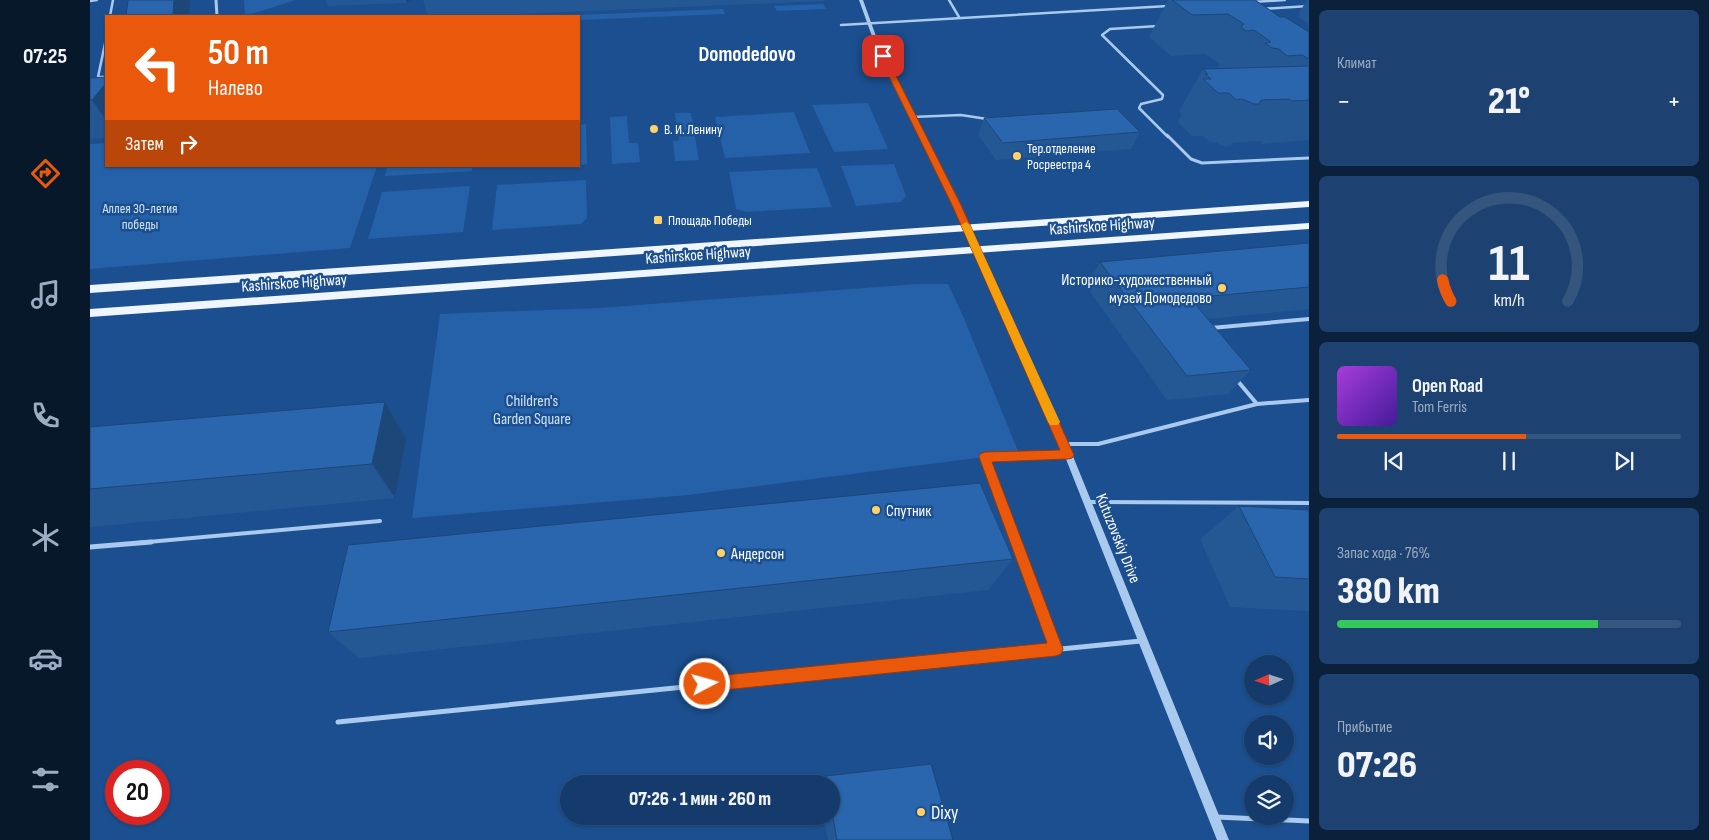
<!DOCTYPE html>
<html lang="ru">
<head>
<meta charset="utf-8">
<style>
  :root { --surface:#143b6b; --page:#1d4271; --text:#f1f3f6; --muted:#9dadc1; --line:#33557e; --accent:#ea580c }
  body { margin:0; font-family:"Sofia Sans Condensed",sans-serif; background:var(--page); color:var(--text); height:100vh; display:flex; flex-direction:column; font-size:19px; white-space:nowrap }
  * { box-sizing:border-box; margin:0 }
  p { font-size:16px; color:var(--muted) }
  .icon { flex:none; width:28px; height:28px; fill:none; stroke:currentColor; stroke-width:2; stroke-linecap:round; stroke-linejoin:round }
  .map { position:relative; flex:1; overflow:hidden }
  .panel { display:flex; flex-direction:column; gap:10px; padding:10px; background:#0b203b; width:400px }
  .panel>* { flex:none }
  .hud { position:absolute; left:15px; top:15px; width:475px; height:152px; border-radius:0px; box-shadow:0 1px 4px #0004,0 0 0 1px var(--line); background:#ea580c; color:#fff; overflow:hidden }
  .needle { width:32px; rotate:267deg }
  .buttons { position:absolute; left:1154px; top:655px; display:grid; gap:10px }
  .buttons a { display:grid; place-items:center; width:50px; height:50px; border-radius:50%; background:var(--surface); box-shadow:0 1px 4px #0004,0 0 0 1px var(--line); font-size:25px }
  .speed { position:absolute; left:15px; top:760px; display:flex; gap:10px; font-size:25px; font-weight:700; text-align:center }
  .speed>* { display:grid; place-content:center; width:65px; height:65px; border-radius:50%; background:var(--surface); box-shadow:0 1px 4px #0004,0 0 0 1px var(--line); line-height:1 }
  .speed .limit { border:8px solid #d22; background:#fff; color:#111 }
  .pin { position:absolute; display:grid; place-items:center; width:42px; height:42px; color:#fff; margin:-21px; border-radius:10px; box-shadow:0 2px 8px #0006 }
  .me { position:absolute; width:55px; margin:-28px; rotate:84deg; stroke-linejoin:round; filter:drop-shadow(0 0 4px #0008) }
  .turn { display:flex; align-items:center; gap:18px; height:105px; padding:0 20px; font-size:22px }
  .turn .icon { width:65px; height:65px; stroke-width:2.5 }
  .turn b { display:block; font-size:35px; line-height:42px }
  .then { display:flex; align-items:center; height:48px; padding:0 20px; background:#0003; gap:10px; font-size:19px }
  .big { font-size:38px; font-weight:800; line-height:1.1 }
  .panel .card { flex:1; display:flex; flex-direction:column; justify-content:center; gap:8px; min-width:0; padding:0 18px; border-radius:8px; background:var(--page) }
  .panel .dial { align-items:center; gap:0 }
  .dial svg { height:130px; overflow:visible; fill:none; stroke:var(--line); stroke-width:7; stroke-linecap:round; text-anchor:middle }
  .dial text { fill:var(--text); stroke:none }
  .song { display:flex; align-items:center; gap:15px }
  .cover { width:60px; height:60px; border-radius:8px; background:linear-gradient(135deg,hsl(280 70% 55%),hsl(260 70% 35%)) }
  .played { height:5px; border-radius:2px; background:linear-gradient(90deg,var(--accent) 55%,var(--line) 55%) }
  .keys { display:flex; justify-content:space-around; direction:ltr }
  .heat { display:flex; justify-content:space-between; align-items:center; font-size:28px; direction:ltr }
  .charge { height:8px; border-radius:4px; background:linear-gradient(90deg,#34c759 76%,var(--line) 0) }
  .trip { position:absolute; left:470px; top:775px; width:280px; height:50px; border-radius:25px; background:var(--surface); box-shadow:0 1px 4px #0004,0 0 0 1px var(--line); font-weight:800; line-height:50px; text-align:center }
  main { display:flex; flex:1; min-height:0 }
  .tab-bar { display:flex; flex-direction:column; width:90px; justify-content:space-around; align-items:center; background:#08182b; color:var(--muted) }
  .tab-bar .icon { width:35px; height:35px }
  .tab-bar .on { color:var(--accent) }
  .tab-bar b { font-size:22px; color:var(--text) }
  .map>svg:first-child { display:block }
</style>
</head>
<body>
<main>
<nav class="tab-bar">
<b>07:25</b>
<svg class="icon on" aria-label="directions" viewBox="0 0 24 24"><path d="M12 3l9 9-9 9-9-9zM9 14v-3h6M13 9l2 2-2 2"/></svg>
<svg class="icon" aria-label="music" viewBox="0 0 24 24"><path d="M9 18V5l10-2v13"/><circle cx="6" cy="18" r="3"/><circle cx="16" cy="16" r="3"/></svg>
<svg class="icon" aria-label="phone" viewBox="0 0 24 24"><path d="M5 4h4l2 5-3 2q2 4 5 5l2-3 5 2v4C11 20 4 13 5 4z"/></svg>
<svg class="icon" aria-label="climate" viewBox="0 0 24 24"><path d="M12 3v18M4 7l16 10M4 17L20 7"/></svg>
<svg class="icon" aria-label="car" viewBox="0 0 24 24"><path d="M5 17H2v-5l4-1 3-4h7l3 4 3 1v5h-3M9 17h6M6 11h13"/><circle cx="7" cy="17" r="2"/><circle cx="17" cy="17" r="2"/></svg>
<svg class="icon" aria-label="filters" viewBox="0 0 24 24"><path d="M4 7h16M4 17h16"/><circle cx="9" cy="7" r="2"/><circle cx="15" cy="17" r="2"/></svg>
</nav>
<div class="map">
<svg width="1219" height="840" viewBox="0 0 1219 840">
  <rect width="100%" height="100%" fill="#1b4f8f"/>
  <g fill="#2461a8">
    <path d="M154 0H206L155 16Z"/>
    <path d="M733 4 736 9 687 11 684 6Z"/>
    <path d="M633 9 635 14 489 20V16H462Z"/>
    <path d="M778 103 798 149 744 152 722 105Z"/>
    <path d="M704 112 720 153 635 158 625 117Z"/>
    <path d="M585 113H601L609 160 585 161 583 141H589Z"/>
    <path d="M537 116 539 143H548L550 162 522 164 520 117Z"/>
    <path d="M496 124 497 164 489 165V125Z"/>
    <path d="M16 143V166H287L260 248 0 269V144Z"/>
    <path d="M804 164 816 196 811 202 766 206 751 166Z"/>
    <path d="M297 166H382V171L295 176Z"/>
    <path d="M727 168 742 207 657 212 646 209 639 172Z"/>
    <path d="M496 180 497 218 491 224 402 230 407 185Z"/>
    <path d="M380 186 373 232 278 239 292 192Z"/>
    <path d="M827 284H858L873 316 930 456 895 457 598 495 322 518 350 314 509 308Z"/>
  </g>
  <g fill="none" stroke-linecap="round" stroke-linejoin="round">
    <g stroke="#a9c9ee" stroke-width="2.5">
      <path d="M859 0 869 17"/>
      <path d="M0 1 7 0"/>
      <path d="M1162 2 1195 0"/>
      <path d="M1172 9 1219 6"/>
      <path d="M20 16 23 0"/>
      <path d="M751 25 1078 6"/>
      <path d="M1068 26 1020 29 1012 35 1073 95 1072 99 1051 104 1049 108 1078 137"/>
      <path d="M16 39 8 77H16"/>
      <path d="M822 117 871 115 897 119"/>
    </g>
    <path stroke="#a9c9ee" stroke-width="3" d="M1077 135 1101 159 1112 163 1219 158"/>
    <g stroke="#a9c9ee" stroke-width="4">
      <path d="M1121 328 1219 319"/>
      <path d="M1146 379 1167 404"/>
      <path d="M974 444H1008L1167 404 1219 400"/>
      <path d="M999 502 1219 503"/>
      <path d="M47 543 290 521"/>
      <path d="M927 543 895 457 978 455"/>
    </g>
    <g stroke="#a9c9ee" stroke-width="5">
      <path d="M926 542 966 649"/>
      <path d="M0 547 61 542"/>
      <path d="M248 722 1051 641"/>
      <path d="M1126 817 1219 821"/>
    </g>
    <path stroke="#a9c9ee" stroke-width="3" d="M126 0 127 16"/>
    <path fill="#a9c9ee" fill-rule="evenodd" d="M769 0H773L787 39 804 75 869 205 978 444 1139 840H1127L970 444 863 205 798 75 783 39Z"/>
    <g fill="#f0f6ff" fill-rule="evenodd">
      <path d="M1219 201V207L0 293V285Z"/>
      <path d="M1219 223V229L0 317V309Z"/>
    </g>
  </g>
  <g fill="#245895">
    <path d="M236 0H322L317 3 238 6Z"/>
    <path d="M333 0H734V1L380 16H338Z"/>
    <path d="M1078 0H1165L1190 17 1219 32V140L1172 144 1170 141 1143 143 1141 146 1136 147 1125 142H1120L1113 136H1102L1088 122 1092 114 1089 111 1113 69H1129L1128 67 1130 64 1115 54 1081 56 1059 37Z"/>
    <path d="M1217 0H1219V24L1208 17 1210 14 1209 13Z"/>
    <path d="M16 77V138L0 139V78Z"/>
    <path d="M894 118 1050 132 1041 149 906 160 888 135Z"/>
    <path d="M1219 243V309L1117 319 1161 370 1138 394 1077 400 996 286 1010 262Z"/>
    <path d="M295 402 316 439 305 498 0 527V427Z"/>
    <path d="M1149 506 1219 510V611L1140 607 1110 539Z"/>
    <path d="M923 559 898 590 269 658 238 632Z"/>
    <path d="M736 776 863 840H738L733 816H741V784H730Z"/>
  </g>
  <g fill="#1d4779">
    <path d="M84 0H100L99 16H83Z"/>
    <path d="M316 0H322L317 3Z"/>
    <path d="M16 83V120L2 100Z"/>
    <path d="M295 402 316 439 305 498 282 464Z"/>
  </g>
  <g fill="#2a66ad" stroke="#1d4779">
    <path d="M38 0H84L83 16H36Z"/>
    <path d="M1082 0H1165L1190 17H1195L1219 32V59L1212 55 1197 56 1189 49 1182 48 1175 43 1181 42 1164 30 1156 31 1151 27 1154 24 1138 14 1102 15Z"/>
    <path d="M1219 66V100L1202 101 1199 99 1171 100 1169 104H1164L1152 99 1146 100 1139 93H1128L1113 79H1121L1115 74H1118L1113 69Z"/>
    <path d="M16 77V83L2 100H0V78Z"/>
    <path d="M1027 109 1050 132 913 143 894 118Z"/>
    <path d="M1219 243V287L1100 298 1161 370 1097 376 1010 262Z"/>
    <path d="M295 402 282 464 0 489V427Z"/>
    <path d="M890 483 923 559 238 632 258 545Z"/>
    <path d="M1149 506 1219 510V579L1185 577Z"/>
    <path d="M841 764 863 840H747L741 806V784H737L736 776Z"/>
  </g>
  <path fill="#ea580c" stroke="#983908" d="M793 54 796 56 871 205 984 455 982 458 978 459 902 462 973 649 971 654 966 656 615 692 610 689 607 684 610 679 615 677 957 643 889 457 890 454 895 452 970 450 862 205 789 56Z"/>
  <path fill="#f59e0b" d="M876 222 880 225 970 422 968 425H960L958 422 871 225Z"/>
  <g fill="#ffd166" stroke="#1b4f8f" stroke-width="2">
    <circle cx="564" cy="129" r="5"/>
    <circle cx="927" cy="156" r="5"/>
    <rect x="563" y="215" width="10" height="10" rx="2.5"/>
    <circle cx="1132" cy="288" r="5"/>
    <circle cx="786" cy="510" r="5"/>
    <circle cx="631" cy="553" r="5"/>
    <circle cx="831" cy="812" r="5"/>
  </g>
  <g text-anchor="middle" stroke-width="5" stroke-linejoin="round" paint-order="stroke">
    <g font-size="14" fill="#fff" stroke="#1b4f8f" text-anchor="start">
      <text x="574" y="134">В. И. Ленину</text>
      <text x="937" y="153">Тер.отделение<tspan x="937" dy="16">Росреестра 4</tspan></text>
      <text x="578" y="225">Площадь Победы</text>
    </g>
    <g font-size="14" fill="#cfe3fa" stroke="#1b4f8f">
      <text x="50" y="213">Аллея 30-летия<tspan x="50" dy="16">победы</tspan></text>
    </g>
    <g font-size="16" fill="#fff" stroke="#1b4f8f">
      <text transform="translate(1012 225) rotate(-4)" y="6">Kashirskoe Highway</text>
      <text transform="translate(608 254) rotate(-4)" y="6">Kashirskoe Highway</text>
      <text transform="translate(204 282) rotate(-4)" y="6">Kashirskoe Highway</text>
      <text transform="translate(1029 538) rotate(68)" y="6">Kutuzovskiy Drive</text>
    </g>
    <g font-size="16" fill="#fff" stroke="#1b4f8f" text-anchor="start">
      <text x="1122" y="285" text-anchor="end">Историко-художественный<tspan x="1122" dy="18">музей Домодедово</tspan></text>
      <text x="796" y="516">Спутник</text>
      <text x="641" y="559">Андерсон</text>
    </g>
    <g font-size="16" fill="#cfe3fa" stroke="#1b4f8f">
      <text x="442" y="406">Children's<tspan x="442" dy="18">Garden Square</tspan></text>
    </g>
    <g font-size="19" fill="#fff" stroke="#1b4f8f" text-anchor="start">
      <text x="841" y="819">Dixy</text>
    </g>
    <g font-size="21" font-weight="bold" fill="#fff" stroke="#1b4f8f">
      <text x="657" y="61">Domodedovo</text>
    </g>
  </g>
</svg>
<div class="buttons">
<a><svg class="needle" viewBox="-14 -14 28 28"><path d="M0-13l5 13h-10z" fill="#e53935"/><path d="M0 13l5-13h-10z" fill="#9dadc1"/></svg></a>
<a><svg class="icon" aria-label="sound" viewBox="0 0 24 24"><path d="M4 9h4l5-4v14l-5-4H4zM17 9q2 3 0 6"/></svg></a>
<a><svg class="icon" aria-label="layers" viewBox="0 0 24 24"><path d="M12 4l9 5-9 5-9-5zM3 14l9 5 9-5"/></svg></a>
</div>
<div class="speed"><div class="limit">20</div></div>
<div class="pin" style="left:793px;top:56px;background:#d93025"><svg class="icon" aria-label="arrive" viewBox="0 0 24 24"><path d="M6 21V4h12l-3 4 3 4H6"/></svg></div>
<svg class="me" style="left:615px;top:684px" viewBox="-20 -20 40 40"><circle r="17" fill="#ea580c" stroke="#fff" stroke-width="3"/><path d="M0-11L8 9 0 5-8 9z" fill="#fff"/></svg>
<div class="trip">07:26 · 1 мин · 260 m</div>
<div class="hud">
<div class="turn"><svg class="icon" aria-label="left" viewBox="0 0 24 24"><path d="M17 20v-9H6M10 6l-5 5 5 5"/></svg><div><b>50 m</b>Налево</div></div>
<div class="then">Затем<svg class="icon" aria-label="right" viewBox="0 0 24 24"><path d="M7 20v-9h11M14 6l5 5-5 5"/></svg></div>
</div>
</div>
<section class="panel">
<div class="card"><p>Климат</p>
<div class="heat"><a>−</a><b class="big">21°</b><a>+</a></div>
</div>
<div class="card dial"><svg viewBox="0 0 100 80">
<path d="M14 69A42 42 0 1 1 86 69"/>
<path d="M14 69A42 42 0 0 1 9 56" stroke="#ea580c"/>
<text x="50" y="56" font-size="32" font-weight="700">11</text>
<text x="50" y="72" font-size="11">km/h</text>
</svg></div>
<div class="card">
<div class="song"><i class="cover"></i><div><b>Open Road</b><p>Tom Ferris</p></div></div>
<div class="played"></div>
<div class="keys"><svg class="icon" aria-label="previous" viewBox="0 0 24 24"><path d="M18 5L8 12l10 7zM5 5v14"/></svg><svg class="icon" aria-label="pause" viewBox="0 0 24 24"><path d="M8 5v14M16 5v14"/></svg><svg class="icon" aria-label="next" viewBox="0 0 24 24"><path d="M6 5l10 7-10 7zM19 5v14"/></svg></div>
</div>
<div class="card"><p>Запас хода · 76%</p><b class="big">380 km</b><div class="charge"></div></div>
<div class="card"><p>Прибытие</p><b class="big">07:26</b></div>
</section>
</main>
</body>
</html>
